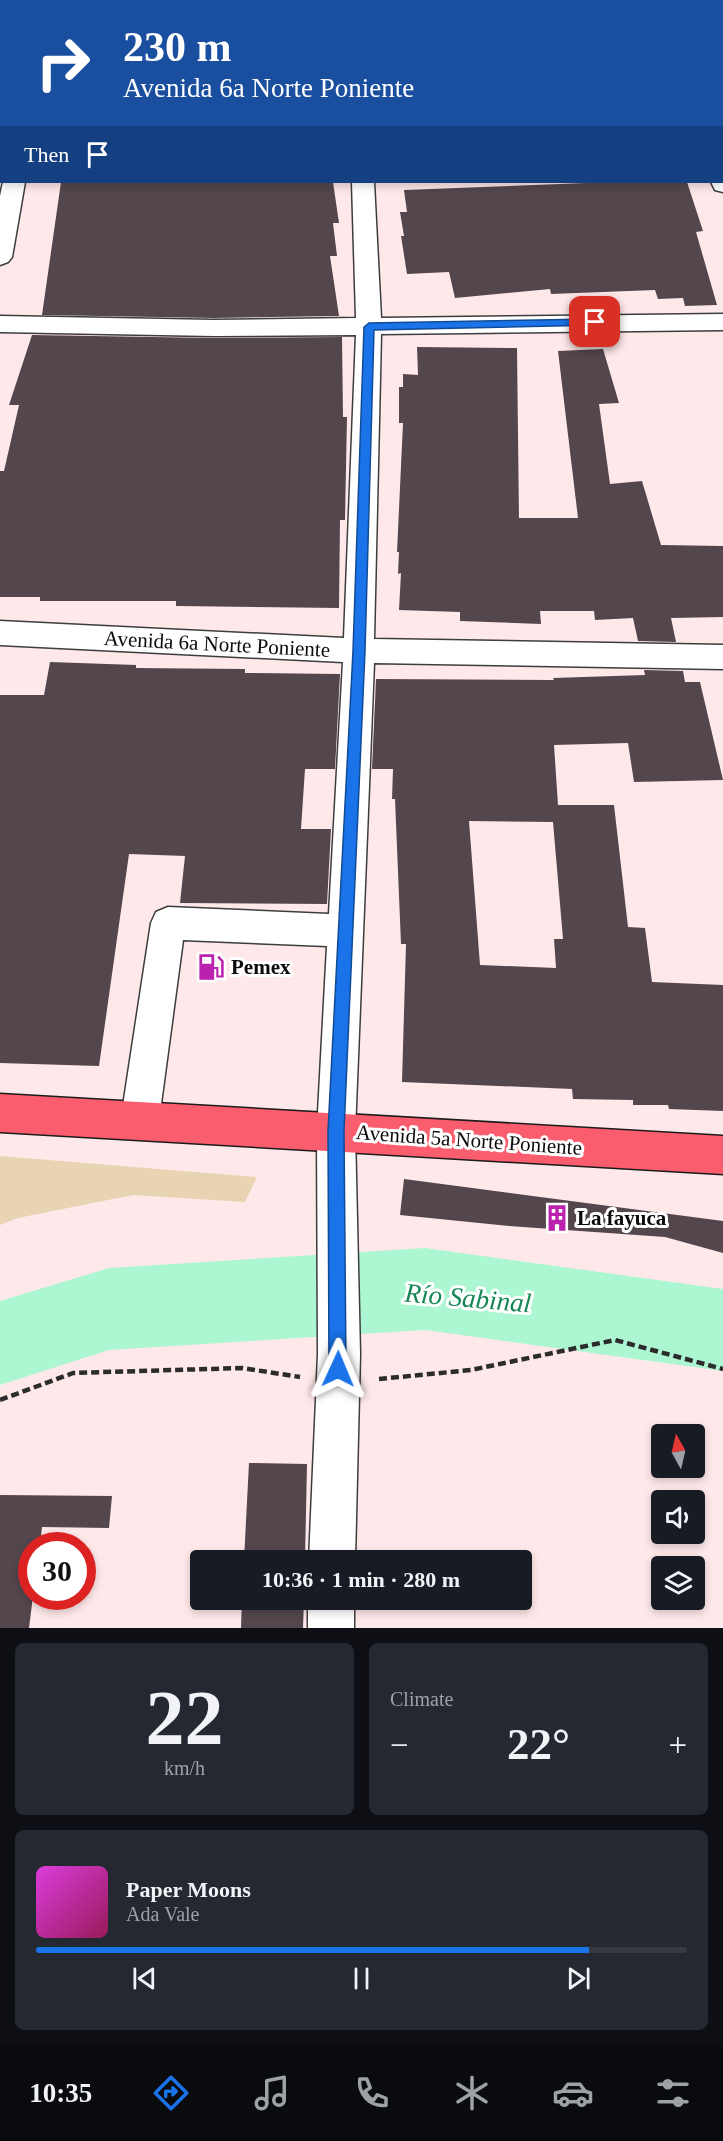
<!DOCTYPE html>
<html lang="en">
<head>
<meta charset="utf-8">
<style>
  :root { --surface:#171b24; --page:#242831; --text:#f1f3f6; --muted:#9ea1a6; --line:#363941; --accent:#1a73e8 }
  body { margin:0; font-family:"Times New Roman",serif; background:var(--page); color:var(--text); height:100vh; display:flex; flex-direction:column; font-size:22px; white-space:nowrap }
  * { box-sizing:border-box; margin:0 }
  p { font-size:20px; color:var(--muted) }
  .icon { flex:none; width:33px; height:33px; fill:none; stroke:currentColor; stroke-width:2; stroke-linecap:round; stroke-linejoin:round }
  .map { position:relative; height:1628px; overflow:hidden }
  .sheet { display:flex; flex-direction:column; gap:15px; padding:15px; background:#0d0f14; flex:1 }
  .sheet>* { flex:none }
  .hud { position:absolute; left:0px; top:0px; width:723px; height:183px; box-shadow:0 3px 9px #0003; background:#1a4fa0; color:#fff; overflow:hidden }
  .needle { width:39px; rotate:352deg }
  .tools { position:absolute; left:651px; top:1424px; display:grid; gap:12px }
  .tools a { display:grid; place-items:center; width:54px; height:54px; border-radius:6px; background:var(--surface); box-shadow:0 3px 9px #0003; font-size:30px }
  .speed { position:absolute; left:18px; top:1532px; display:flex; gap:12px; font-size:30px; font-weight:700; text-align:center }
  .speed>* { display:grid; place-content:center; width:78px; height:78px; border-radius:50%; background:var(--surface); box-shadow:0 3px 9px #0003; line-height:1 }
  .speed .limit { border:9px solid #d22; background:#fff; color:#111 }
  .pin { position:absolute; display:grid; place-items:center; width:51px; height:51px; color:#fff; margin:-26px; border-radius:12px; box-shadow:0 3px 9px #0006 }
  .me { position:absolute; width:66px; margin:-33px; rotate:1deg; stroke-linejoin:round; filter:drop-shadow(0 0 4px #0008) }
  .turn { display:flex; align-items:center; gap:21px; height:126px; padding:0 24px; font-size:27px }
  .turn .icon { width:78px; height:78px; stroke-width:2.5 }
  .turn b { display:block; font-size:42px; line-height:51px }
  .then { display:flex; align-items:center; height:57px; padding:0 24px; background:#0003; gap:12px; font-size:22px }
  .big { font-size:45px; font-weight:800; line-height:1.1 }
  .sheet .widget { flex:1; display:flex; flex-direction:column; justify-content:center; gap:9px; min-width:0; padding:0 21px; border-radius:9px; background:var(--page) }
  .sheet .dial { align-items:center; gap:0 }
  .dial b { font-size:78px; line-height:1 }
  .song { display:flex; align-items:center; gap:18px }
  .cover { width:72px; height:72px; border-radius:9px; background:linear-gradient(135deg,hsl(300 70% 55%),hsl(330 70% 35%)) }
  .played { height:6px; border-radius:3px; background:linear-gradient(90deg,var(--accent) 85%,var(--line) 85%) }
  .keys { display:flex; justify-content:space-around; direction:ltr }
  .heat { display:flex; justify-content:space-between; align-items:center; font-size:33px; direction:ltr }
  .sheet .tiles { flex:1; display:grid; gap:15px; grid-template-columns:1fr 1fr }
  .widget:last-child { grid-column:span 2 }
  .trip { position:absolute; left:190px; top:1550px; width:342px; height:60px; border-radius:6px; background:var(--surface); box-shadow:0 3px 9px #0003; font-weight:800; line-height:60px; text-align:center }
  .menu { display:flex; height:96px; justify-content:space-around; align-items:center; background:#090b0e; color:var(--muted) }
  .menu .icon { width:42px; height:42px }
  .menu .current { color:var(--accent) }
  .menu b { font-size:27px; color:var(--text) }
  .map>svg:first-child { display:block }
</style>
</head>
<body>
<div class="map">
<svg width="723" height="1628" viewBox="0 0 723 1628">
  <rect width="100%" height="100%" fill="#ffe8e9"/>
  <path fill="#e8d4b2" d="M0 1156 257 1177 245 1202 133 1195 18 1218 0 1225Z"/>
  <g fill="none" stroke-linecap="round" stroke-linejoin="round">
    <path fill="#adf6d2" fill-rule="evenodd" d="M425 1248 723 1289V1371L425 1330 109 1350 0 1385V1301L109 1268Z"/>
  </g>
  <g fill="#53474d" fill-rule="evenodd">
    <path d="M61 182H333L339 223H333L337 256H330L339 316 214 318 42 315Z"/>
    <path d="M612 182H687L703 231 696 232 717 305 685 306 683 298 658 299 655 290 551 294 550 289 455 298 449 272 407 274 401 236H404L400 212H407L404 190Z"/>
    <path d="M32 335 214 338 342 337 343 417H347L345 520H340L339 608 176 606V601H40V597H0V471H4L19 405H9Z"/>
    <path d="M417 347 517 348 519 518H578L558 351 603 349 619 403 599 404 610 484 642 481 661 545 723 546V617L671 618 676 642 638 641 633 618 595 620 594 611H540L541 624 460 621V612L399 610 401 573 398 574 399 552H397L403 423H399V387H403V374L418 375Z"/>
    <path d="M50 662 136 665V668L245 669V673L340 674 335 769H305L301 829H331L327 904 180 903 185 856 129 854 99 1066 0 1063V695H44Z"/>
    <path d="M644 670 683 671 685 682H700L723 780 634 782 628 743 554 745 558 805H614L628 927 645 928 652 982 723 985V1111L669 1109 668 1105H633V1100L573 1099 572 1089 402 1082 406 944H401L395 799H392L393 769H372L376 679 554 680 553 678 645 675ZM469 821 553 822 563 939H554L556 968 480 965Z"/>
    <path d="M404 1179 723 1221V1253L665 1237 509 1226 400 1215Z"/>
    <path d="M249 1463 307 1464 305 1560H244Z"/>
    <path d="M0 1495 112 1496 109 1528 42 1527 40 1545H32V1596H33L29 1628H0Z"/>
    <path d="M242 1599H304L303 1628H241Z"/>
  </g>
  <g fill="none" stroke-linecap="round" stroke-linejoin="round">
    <defs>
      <g id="minor">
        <rect x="39" y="0" width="20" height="2"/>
        <rect x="350" y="0" width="20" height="2"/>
        <path d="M660 0H680L681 2H661Z"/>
        <rect x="0" y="53" width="2" height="12"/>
        <rect x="722" y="72" width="1" height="12"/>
        <path d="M722 173H723V192L715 190 711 182H722Z"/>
        <path d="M3 182H25L12 257 8 262 0 265V196Z"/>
        <path d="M352 182H374L381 318 723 314V330L381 334 374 639 723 645V669L374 663 355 1131 360 1354 355 1560H309L318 1354 317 1131 327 946 183 940 159 1119 153 1132 140 1138 127 1132 121 1119 151 923 156 912 168 907 329 914 343 662 0 645V621L344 638 356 335 214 336 0 332V316L214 320 356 318Z"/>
        <rect x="308" y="1599" width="46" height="29"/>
      </g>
      <path id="major" d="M0 1094 723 1136V1174L0 1132Z"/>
    </defs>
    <use href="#minor" stroke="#3d3d3d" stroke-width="3"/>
    <use href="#major" stroke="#1b1b1b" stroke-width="3"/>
    <g stroke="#2c2c2c" stroke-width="4.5" stroke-dasharray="8 4" stroke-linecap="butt">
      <path d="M379 1379 471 1370 615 1340 723 1369"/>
      <path d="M0 1400 73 1373 242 1368 300 1377"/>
    </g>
    <use href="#minor" fill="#fff" fill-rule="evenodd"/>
    <use href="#major" fill="#fa5d6e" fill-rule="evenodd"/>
  </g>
  <path fill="#1a73e8" stroke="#114b97" stroke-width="1.5" d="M595 319 599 320V325L374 330 365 651 344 1131 346 1369 344 1375 338 1377 332 1375 329 1369 328 1131 353 651 364 327 369 323Z"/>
  <defs>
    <symbol id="fuel-bare" viewBox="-9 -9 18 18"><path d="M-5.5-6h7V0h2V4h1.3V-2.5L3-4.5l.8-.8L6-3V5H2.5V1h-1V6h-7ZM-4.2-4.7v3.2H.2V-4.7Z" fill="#ba22ae" stroke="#fff" stroke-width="2.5" paint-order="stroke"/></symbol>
    <symbol id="building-bare" viewBox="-9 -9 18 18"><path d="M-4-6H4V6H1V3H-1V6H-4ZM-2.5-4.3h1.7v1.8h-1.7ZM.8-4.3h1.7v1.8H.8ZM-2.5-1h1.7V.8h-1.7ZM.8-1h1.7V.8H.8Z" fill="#ba22ae" stroke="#fff" stroke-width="2.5" paint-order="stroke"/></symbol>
  </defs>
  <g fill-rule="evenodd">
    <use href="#fuel-bare" x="192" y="948" width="38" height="38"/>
    <use href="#building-bare" x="538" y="1199" width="38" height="38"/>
  </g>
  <g text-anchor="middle" stroke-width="6" stroke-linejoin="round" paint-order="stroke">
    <g font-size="21" fill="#0a0a0a" stroke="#fff">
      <text transform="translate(217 644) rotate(3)" y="7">Avenida 6a Norte Poniente</text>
      <text transform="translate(469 1140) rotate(4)" y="7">Avenida 5a Norte Poniente</text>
    </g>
    <g font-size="21" font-weight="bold" fill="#0a0a0a" stroke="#fff" text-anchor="start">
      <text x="231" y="974">Pemex</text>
      <text x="577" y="1225">La fayuca</text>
    </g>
    <g font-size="27" font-style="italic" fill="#148755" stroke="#fff">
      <text transform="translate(468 1298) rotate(5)" y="9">Río Sabinal</text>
    </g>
  </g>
</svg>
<div class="tools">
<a><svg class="needle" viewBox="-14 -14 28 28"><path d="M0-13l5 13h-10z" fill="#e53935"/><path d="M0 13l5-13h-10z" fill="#9ea1a6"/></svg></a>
<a><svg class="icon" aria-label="sound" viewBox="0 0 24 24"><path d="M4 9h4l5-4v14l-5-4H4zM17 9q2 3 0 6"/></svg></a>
<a><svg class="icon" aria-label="layers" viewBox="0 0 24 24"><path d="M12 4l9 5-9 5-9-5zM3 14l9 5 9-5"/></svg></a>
</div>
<div class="speed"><div class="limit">30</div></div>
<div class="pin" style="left:595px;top:322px;background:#d93025"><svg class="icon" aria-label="arrive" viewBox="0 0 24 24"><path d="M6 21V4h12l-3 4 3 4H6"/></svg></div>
<svg class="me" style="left:338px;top:1369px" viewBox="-20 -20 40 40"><path d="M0-17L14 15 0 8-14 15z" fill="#1a73e8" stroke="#fff" stroke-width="4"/></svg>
<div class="trip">10:36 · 1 min · 280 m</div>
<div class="hud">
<div class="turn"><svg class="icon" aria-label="right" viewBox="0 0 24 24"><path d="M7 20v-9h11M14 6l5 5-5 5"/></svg><div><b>230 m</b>Avenida 6a Norte Poniente</div></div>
<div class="then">Then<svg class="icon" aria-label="arrive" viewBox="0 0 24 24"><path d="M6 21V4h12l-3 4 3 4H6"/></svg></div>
</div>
</div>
<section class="sheet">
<div class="tiles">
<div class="widget dial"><b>22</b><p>km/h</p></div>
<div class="widget"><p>Climate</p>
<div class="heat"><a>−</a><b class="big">22°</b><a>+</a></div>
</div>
<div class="widget">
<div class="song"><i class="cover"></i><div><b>Paper Moons</b><p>Ada Vale</p></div></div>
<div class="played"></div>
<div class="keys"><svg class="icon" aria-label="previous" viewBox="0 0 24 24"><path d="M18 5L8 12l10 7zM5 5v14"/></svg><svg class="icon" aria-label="pause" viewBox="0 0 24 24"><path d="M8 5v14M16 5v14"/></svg><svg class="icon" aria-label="next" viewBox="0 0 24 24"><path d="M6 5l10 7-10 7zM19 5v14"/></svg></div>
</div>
</div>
</section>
<nav class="menu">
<b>10:35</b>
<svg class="icon current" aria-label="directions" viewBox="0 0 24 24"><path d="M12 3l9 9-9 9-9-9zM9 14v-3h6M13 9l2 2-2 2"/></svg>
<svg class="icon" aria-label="music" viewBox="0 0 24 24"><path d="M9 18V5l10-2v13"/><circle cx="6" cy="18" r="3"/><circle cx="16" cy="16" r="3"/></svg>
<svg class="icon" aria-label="phone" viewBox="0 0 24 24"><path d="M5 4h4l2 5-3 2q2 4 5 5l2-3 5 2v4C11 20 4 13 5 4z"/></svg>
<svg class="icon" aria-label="climate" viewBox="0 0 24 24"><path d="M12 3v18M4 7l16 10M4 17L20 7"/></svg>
<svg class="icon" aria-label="car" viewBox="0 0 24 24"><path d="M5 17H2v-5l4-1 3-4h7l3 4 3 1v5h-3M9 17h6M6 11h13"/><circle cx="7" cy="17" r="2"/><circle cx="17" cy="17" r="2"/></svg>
<svg class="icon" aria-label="filters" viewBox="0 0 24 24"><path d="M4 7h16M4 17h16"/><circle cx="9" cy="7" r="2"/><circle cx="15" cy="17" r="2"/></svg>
</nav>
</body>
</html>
